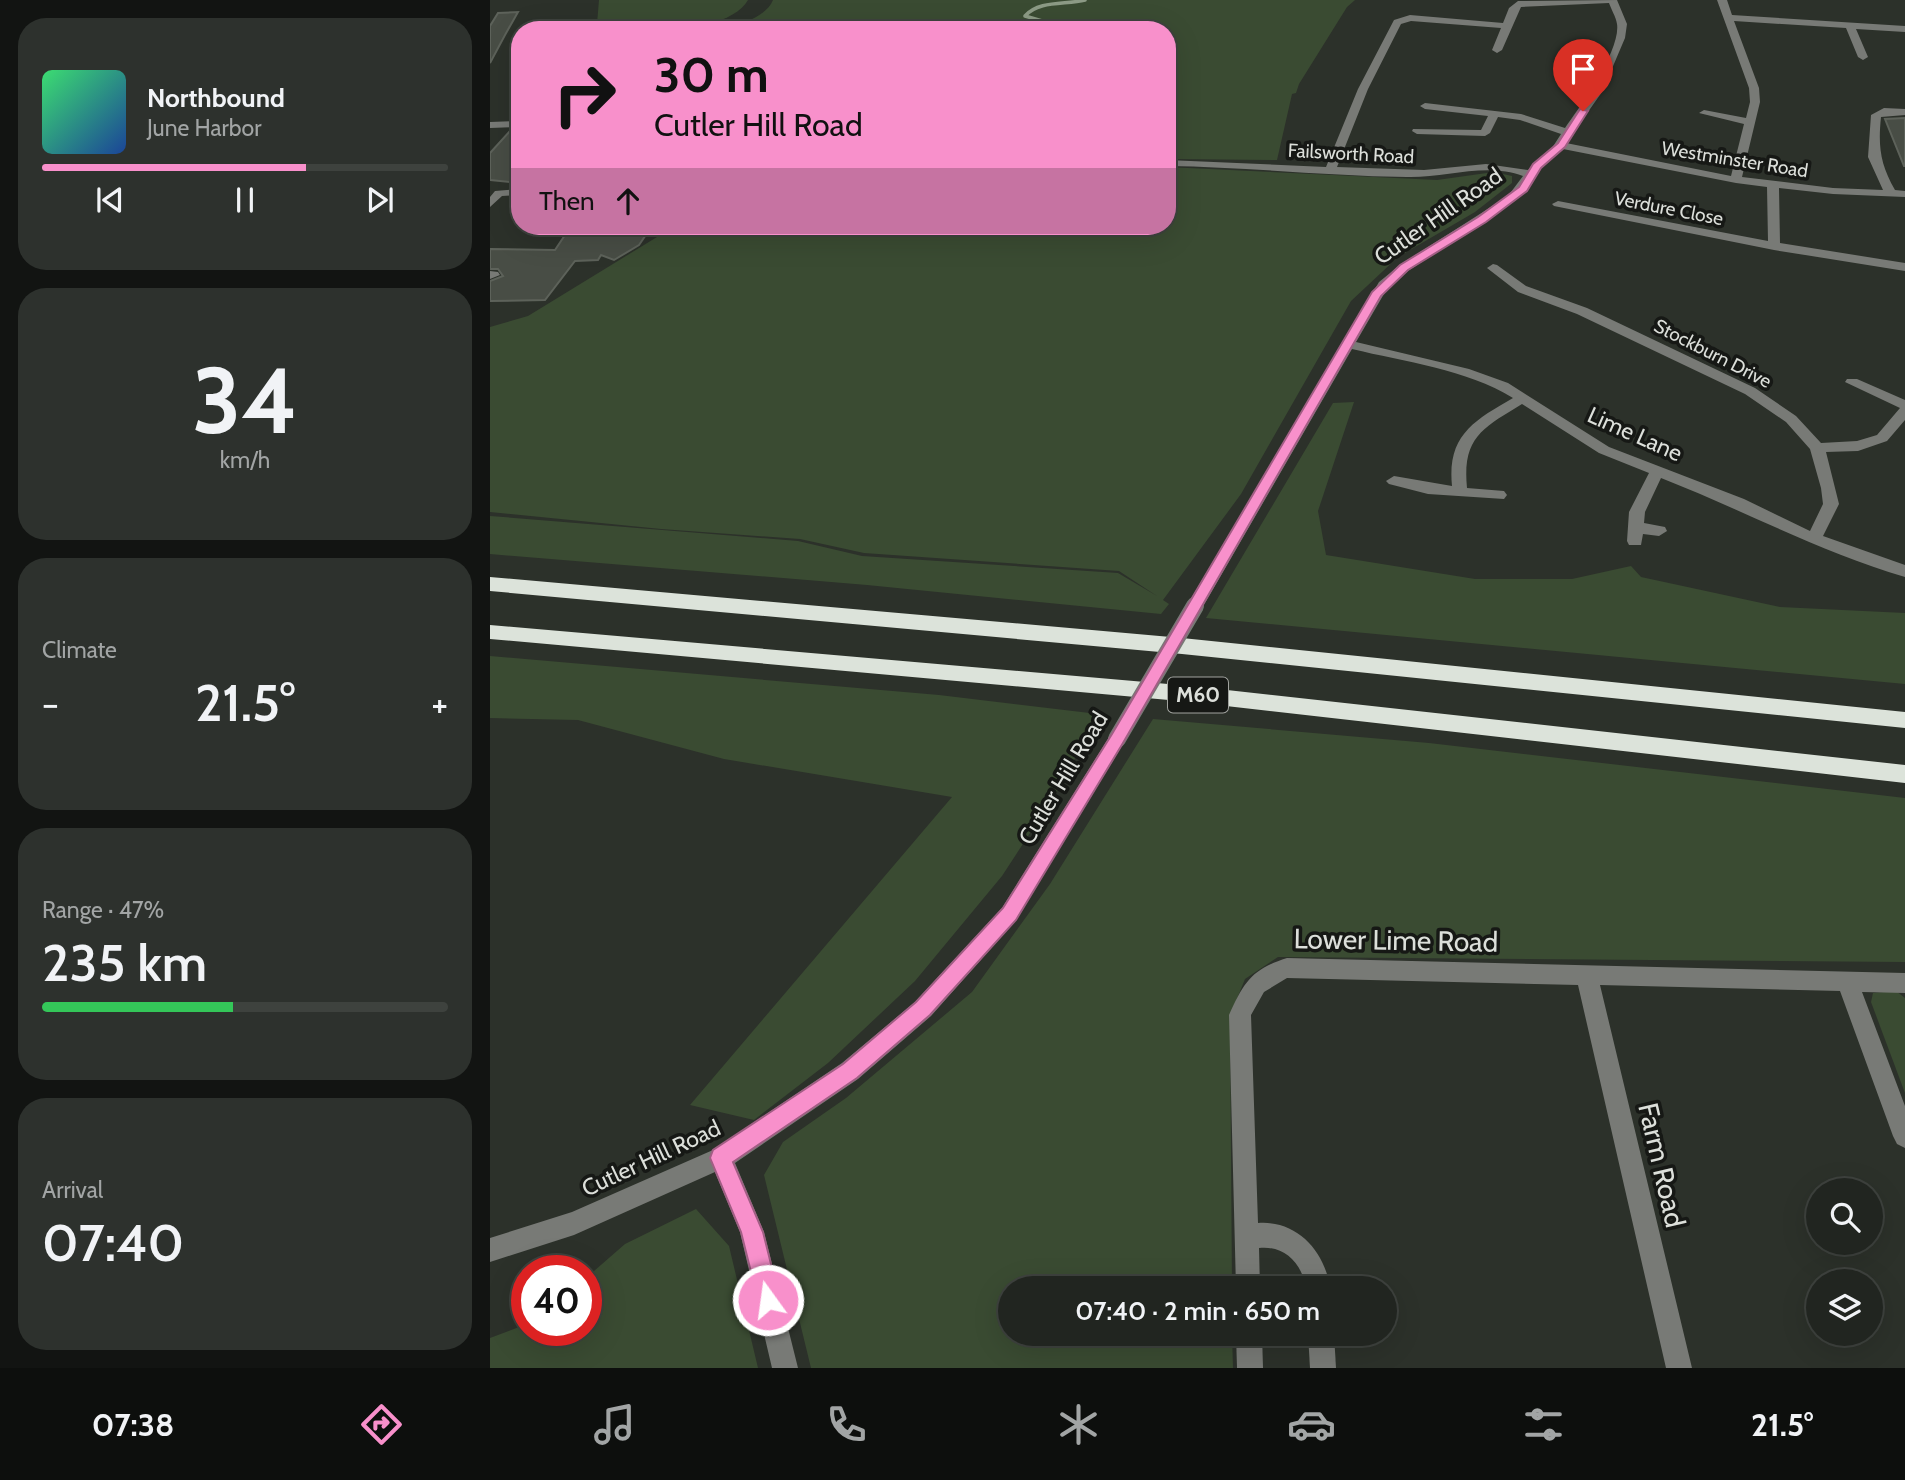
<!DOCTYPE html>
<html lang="en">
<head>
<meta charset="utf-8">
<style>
  :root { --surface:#212520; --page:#2d312d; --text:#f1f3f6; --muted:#a2a5a5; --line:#3e423e; --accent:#f890cb }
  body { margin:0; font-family:Cabin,sans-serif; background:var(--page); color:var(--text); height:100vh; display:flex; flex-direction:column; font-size:26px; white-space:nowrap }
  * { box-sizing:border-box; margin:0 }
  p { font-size:23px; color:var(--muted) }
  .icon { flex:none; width:38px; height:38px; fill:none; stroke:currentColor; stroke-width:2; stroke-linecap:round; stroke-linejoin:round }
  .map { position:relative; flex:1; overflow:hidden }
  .drawer { display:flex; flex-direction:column; gap:18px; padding:18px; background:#121412; width:490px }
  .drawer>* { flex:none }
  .banner { position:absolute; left:21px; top:21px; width:665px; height:214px; border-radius:28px; box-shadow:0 7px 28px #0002,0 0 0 2px var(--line); background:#f890cb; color:#111; overflow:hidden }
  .buttons { position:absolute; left:1316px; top:1178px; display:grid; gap:14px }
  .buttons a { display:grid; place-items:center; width:77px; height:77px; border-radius:50%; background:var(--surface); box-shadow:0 7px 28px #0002,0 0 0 2px var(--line); font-size:35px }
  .speed { position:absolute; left:21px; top:1255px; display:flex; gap:14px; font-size:35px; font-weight:700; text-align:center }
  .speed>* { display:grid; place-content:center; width:91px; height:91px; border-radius:50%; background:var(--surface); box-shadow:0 7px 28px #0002,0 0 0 2px var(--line); line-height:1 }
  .speed .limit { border:10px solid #d22; background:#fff; color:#111 }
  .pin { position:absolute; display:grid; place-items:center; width:60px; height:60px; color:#fff; margin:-72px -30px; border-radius:50% 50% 50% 0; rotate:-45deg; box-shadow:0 0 7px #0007 }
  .pin .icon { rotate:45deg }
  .me { position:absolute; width:77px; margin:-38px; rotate:346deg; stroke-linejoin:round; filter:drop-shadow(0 0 5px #0008) }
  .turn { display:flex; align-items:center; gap:24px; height:147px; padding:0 28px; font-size:32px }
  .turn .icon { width:91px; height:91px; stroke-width:2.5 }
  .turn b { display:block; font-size:49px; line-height:60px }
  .then { display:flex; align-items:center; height:66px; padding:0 28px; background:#0003; gap:14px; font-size:26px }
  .big { font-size:52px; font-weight:600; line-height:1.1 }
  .drawer .tile { flex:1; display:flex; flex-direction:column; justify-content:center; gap:10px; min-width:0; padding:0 24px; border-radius:28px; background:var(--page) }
  .drawer .dial { align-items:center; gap:0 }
  .dial b { font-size:91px; line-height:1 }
  .song { display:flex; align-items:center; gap:21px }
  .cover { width:84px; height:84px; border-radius:10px; background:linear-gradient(135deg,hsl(140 70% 55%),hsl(220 70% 35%)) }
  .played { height:7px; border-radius:4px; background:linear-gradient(90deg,var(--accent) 65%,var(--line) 65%) }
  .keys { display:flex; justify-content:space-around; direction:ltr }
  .heat { display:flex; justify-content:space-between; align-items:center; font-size:38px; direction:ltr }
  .charge { height:10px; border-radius:5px; background:linear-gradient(90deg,#34c759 47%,var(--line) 0) }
  .trip { position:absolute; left:508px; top:1276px; width:399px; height:70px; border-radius:35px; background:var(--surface); box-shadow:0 7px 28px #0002,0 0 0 2px var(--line); font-weight:600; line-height:70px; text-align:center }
  .menu { display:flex; height:112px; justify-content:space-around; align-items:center; background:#0d0f0d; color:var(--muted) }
  .menu .icon { width:49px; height:49px }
  .menu .active { color:var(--accent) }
  .menu b { font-size:32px; color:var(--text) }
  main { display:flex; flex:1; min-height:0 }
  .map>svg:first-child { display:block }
</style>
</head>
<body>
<main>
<section class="drawer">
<div class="tile">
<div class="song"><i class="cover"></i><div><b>Northbound</b><p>June Harbor</p></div></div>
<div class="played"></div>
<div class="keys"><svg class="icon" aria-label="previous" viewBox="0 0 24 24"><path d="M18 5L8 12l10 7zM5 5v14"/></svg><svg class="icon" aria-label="pause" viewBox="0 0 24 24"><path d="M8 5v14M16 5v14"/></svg><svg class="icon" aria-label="next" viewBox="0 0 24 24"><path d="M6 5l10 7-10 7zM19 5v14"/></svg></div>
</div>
<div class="tile dial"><b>34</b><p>km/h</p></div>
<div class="tile"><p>Climate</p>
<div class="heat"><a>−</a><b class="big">21.5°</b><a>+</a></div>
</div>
<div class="tile"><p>Range · 47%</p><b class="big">235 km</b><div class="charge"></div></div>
<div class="tile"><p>Arrival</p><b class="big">07:40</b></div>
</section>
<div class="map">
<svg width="1415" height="1368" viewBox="0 0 1415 1368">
  <rect width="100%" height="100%" fill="#2c312a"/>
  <g fill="#3a4b32">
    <path d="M109 0H258C239 34 139 38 107 24Z"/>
    <path d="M283 0H865L857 7 809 84 806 93 802 94 787 160 677 159V30H239C253 22 277 16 283 0Z"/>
    <path d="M677 167 947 180 1004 172 1022 176V183L985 212 908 257 861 301 751 494 673 600 679 604 671 614 377 585 0 554V516L308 541 372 556 628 573 667 596 629 571 374 553 310 539 171 529 0 512V327L38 316 185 226H677Z"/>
    <path d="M864 402 828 511 836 555 985 579H1082L1141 566 1151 577 1290 607 1415 613V684L716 618 843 403Z"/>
    <path d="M0 656 449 695 608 714 570 787 512 876 425 981 338 1063 264 1120 200 1105 462 797 234 759 88 720 0 718Z"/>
    <path d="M663 719 939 743 1415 798V962L788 957 755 979 740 1016 742 1288H520V1334H742L743 1368H321L274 1175 293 1142 356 1098 482 992 560 884Z"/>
    <path d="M1406 991 1415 998V1093L1381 1002 1383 993Z"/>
    <path d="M206 1209 239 1246 268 1368H0V1338L37 1324V1330H96V1278L135 1244Z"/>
  </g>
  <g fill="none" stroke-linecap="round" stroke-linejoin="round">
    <path stroke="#8c9a85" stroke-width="3.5" d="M553 30 559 23 535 16C549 0 576 5 595 0"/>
  </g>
  <g fill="#484d45" stroke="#5d625a" stroke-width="2">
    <path d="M28 12 15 35 0 63V26L8 13Z"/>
    <path d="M1415 118V166H1414L1395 119Z"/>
    <path d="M21 130H30V183L0 180V153Z"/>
    <path d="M81 226H162L149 245 124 260 111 255 108 260 85 261 55 300 0 301V281L13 276 8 269H0V249L65 250Z"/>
  </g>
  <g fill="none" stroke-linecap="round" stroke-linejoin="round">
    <g fill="#787a76" fill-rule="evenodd">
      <path d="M1127 0 1137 24 1135 38 1112 92 1076 143 1241 176 1254 124 1209 113 1214 110 1256 118 1260 102 1259 88 1227 0H1237L1242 15 1415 26V32L1366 29 1378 57 1373 60 1368 57 1356 28 1244 21 1269 88 1270 102 1252 177 1343 188 1393 190 1378 157 1381 115 1394 108 1415 109V115L1391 117C1388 146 1390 164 1405 190L1415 191V197L1343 194 1289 188 1290 243 1415 263V271L1284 250 1064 206 1062 204 1068 201 1278 241 1277 187 1246 183 1073 149 1050 169 1026 200 918 271 898 287 866 342 979 369 1018 383 1119 447 1254 499 1320 531 1333 504 1331 488 1320 449 1296 422 1255 394 1087 314 1028 292 997 268 1003 264 1007 265 1036 286 1097 308 1265 388 1306 416 1331 443 1367 441 1387 435 1410 408 1355 382 1357 379H1367L1415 400V420L1397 441 1368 451 1336 452 1349 504 1333 536 1415 565V577C1330 552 1253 510 1171 478L1155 512 1154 523 1175 527 1177 531 1169 536 1153 534 1151 545H1139L1137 541 1139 512 1159 473 1109 453 1032 404C993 428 972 437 977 488L1014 491 1017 495 1014 499 938 494 899 484 896 481 904 476 962 486C957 436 983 421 1023 398 976 369 915 362 862 349L711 610H699L697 606 699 602 889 282 910 265 1018 196 1033 176C996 162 955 178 917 177 837 176 757 167 677 166V160L836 167 868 89 904 20 920 15 1013 23 1019 8 1028 1ZM1119 3C1121 9 1126 17 1127 24 1131 50 1090 107 1075 128L1031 114 935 103 930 106 935 109 998 116 991 130 923 129 922 131 927 134 995 136 1000 133 1008 117 1030 120 1071 134 1062 148 1038 170 996 164 934 170 847 167 878 89 911 24 921 21 1011 28 1002 50 1007 53 1012 50 1031 7Z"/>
      <path d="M30 121V127L0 128V122Z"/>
      <path d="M30 189V195L12 196 0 207V197L5 191Z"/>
      <path d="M0 271 8 272 10 275 0 279Z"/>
      <path d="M627 732 633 734 636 739 633 744 526 920 441 1016 368 1079 245 1163 274 1232 308 1368H282L250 1232 225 1172 84 1235 0 1262V1238L82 1212 223 1150 352 1063 425 1002 512 908 621 734Z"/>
      <path d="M797 958 1415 973V993L1372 992 1415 1106V1148L1407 1144 1403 1136 1350 991 1110 985 1202 1368H1176L1088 985 797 978 774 992 761 1015 768 1223C807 1220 835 1251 840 1288H816C812 1263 794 1245 769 1248L770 1288H746L739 1015C754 982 762 969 797 958Z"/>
      <path d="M746 1334H772L773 1368H747Z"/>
      <path d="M818 1334H844L846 1368H820Z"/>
    </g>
    <g fill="#dce3da" fill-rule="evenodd">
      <path d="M0 577 692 638 1415 712V728L692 654 0 591Z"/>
      <path d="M0 625 701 686 1415 765V783L701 702 0 639Z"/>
    </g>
    <path stroke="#787a76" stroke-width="18" d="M627 739 705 606"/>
  </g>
  <path fill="#f890cb" stroke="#a15e84" stroke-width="2" d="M1090 109 1098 111 1075 147 1051 168 1037 191 996 222 918 270 891 296 633 743 526 920 440 1015 367 1078 243 1162 273 1232 290 1300 286 1308 278 1311 270 1308 251 1232 220 1158 223 1150 353 1064 426 1002 513 908 622 734 882 292 910 265 988 217 1029 187 1043 164 1068 143Z"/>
  <g text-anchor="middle" stroke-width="7" stroke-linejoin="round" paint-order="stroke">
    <g font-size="19" fill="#dcdfda" stroke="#161815">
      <text transform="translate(861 153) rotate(3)" y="7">Failsworth Road</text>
      <text transform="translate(1245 159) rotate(9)" y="7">Westminster Road</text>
      <text transform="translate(1179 208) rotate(11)" y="7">Verdure Close</text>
      <text transform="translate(1223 353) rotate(27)" y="7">Stockburn Drive</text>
    </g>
    <rect fill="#161815" stroke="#a1a39f" stroke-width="2" x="678" y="677.5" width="60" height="35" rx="5"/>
    <g font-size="21" font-weight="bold" fill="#dcdfda">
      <text x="708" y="702">M60</text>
    </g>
    <g font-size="23" fill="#dcdfda" stroke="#161815">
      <text transform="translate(948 216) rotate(-35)" y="8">Cutler Hill Road</text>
      <text transform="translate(1145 434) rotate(24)" y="8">Lime Lane</text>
      <text transform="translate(573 778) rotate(-59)" y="8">Cutler Hill Road</text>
      <text transform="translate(161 1158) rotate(-25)" y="8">Cutler Hill Road</text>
    </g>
    <g font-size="28" fill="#dcdfda" stroke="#161815">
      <text transform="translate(906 940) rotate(1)" y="10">Lower Lime Road</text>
      <text transform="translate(1172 1165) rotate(77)" y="10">Farm Road</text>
    </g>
  </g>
</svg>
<div class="buttons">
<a><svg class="icon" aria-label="search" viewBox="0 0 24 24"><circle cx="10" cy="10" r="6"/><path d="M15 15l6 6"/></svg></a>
<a><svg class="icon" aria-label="layers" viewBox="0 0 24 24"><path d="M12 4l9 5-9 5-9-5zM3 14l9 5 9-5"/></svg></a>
</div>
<div class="speed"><div class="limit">40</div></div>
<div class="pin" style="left:1093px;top:111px;background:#d93025"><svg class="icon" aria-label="arrive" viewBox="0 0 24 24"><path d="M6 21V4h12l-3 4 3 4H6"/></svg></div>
<svg class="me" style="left:278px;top:1300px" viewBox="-20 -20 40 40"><circle r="17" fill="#f890cb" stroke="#fff" stroke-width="3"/><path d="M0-11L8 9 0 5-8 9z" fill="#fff"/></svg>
<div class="trip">07:40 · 2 min · 650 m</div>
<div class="banner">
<div class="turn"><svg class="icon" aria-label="right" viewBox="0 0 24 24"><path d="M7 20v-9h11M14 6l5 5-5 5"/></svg><div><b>30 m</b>Cutler Hill Road</div></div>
<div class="then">Then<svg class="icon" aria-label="ahead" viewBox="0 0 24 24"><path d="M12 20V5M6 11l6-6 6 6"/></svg></div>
</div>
</div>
</main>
<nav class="menu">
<b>07:38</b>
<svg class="icon active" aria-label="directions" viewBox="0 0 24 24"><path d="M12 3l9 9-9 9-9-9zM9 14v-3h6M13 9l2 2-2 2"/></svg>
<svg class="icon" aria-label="music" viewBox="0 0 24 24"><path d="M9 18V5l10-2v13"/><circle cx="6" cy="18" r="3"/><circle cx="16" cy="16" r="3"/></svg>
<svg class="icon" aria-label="phone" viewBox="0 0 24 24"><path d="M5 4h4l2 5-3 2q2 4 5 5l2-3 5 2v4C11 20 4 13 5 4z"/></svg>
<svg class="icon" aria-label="climate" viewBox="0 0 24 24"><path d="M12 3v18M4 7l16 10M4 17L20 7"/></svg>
<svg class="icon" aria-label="car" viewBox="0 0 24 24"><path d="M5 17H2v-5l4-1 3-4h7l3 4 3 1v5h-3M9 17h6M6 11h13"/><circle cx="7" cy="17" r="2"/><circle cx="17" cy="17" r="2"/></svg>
<svg class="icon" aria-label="filters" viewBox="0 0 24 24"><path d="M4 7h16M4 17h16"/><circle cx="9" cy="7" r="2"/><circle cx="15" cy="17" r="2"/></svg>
<b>21.5°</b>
</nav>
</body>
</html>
